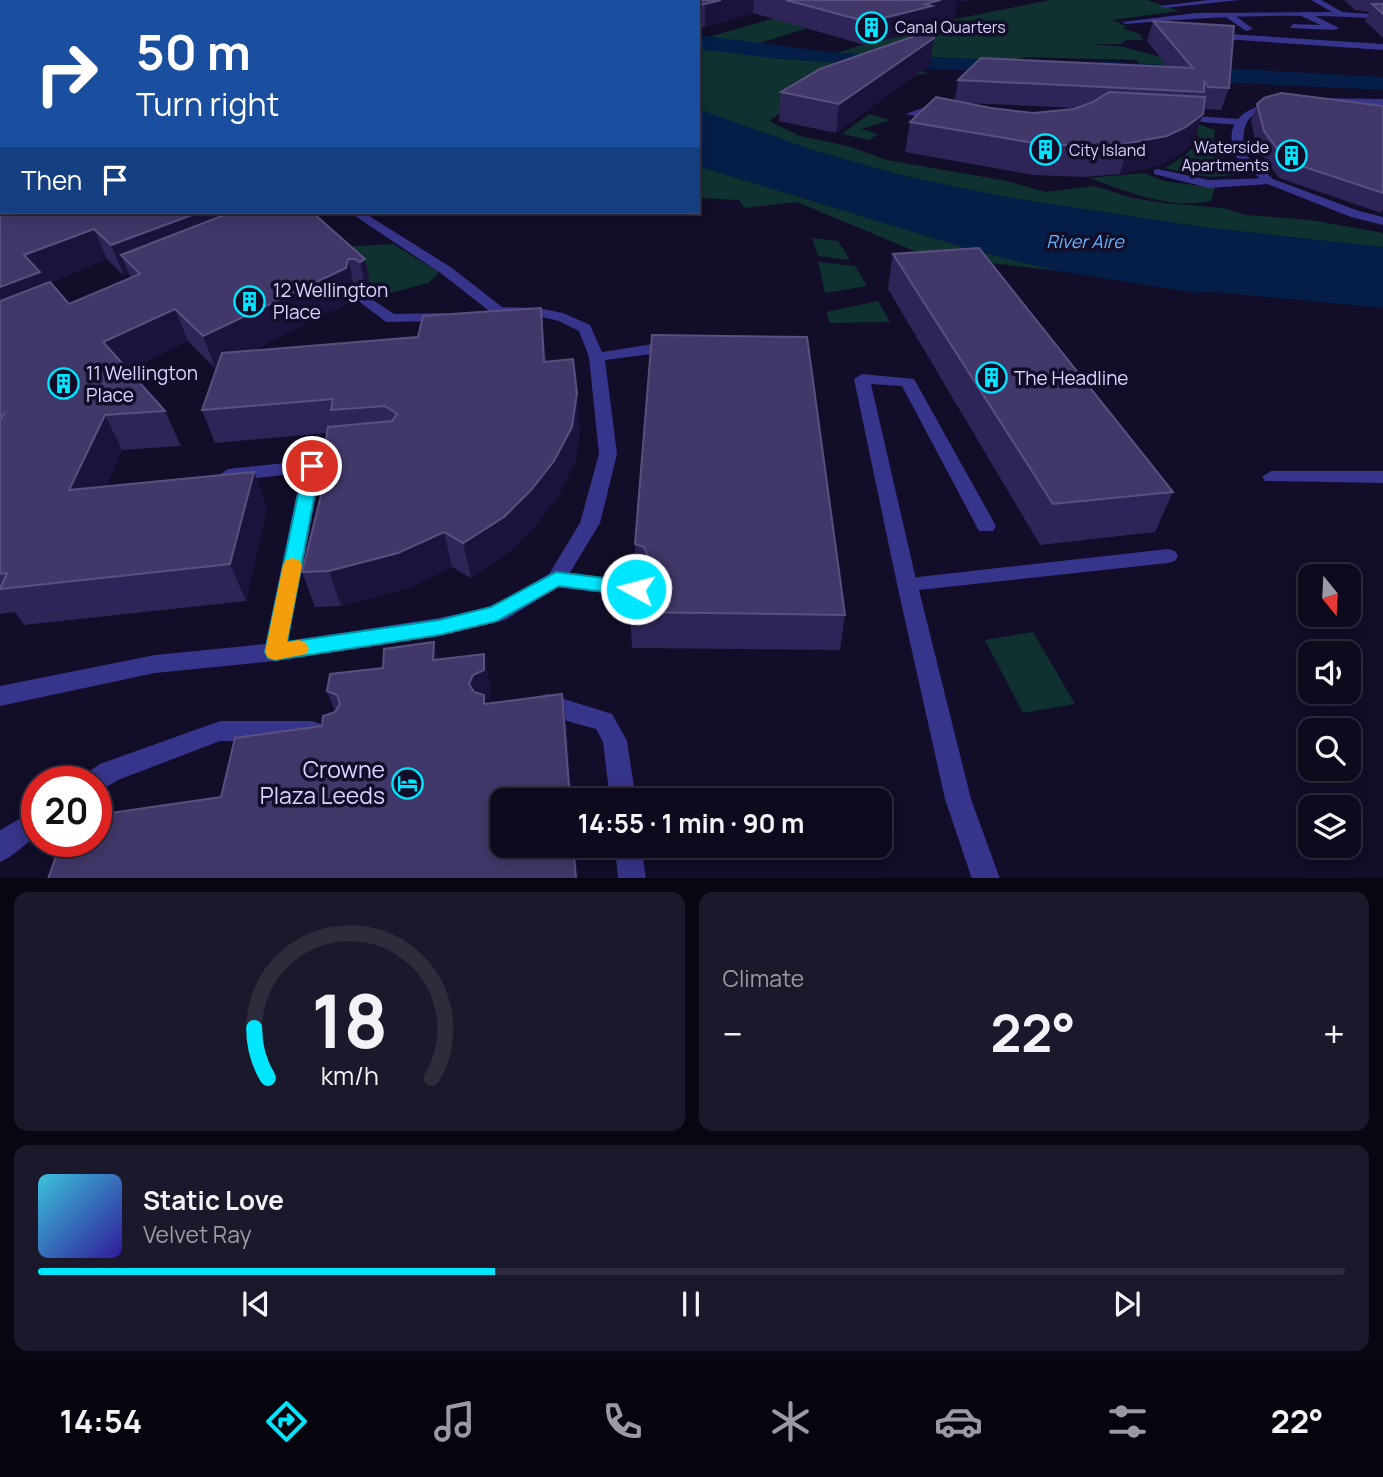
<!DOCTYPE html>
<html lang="en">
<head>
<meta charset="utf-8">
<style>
  :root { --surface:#0e0a1e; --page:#1c182b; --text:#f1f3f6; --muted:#9b9aa4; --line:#2e2b3c; --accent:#00e6ff }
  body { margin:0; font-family:Manrope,sans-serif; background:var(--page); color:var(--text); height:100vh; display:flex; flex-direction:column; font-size:26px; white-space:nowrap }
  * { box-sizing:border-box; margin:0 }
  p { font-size:23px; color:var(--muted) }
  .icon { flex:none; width:38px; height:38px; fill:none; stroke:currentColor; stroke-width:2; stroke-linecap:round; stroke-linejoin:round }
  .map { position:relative; height:878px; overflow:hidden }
  .sheet { display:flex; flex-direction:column; gap:14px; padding:14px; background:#080610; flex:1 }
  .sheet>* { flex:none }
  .guide { position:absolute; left:0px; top:0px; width:700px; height:214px; box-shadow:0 4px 18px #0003,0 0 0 2px var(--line); background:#1a4fa0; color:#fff; overflow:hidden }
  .needle { width:46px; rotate:162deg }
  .buttons { position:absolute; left:1298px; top:564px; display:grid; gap:14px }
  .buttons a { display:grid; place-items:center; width:63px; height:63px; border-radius:14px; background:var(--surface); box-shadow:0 4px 18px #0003,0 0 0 2px var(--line); font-size:35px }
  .speed { position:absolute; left:21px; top:766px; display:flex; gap:14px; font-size:35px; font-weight:700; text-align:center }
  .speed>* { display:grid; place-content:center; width:91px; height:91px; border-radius:50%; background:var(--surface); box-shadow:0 4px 18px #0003,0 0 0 2px var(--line); line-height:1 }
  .speed .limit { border:10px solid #d22; background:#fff; color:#111 }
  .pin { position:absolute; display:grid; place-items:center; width:60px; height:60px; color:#fff; margin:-30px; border:4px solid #fff; border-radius:50%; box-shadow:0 2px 7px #0007 }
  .me { position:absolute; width:77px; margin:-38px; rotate:277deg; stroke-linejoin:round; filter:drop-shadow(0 0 5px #0008) }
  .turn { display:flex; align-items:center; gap:24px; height:147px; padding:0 21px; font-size:32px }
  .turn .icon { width:91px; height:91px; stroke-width:2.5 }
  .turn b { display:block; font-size:49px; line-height:60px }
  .then { display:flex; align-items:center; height:66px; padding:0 21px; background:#0003; gap:14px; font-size:26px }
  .big { font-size:52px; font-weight:700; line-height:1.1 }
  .sheet .widget { flex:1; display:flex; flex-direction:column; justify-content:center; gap:10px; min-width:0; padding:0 24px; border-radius:14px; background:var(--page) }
  .sheet .dial { align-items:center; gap:0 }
  .dial svg { height:182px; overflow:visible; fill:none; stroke:var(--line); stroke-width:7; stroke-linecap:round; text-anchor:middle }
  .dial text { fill:var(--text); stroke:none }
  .song { display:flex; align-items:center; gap:21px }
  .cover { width:84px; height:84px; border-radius:10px; background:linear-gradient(135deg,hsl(190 70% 55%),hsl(250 70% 35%)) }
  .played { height:7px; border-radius:4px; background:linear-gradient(90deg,var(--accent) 35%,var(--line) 35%) }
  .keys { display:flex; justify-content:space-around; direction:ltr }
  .heat { display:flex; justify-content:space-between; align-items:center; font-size:38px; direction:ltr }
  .sheet .tiles { flex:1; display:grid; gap:14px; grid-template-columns:1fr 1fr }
  .widget:last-child { grid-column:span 2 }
  .trip { position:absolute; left:490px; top:788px; width:402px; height:70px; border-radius:14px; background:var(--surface); box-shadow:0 4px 18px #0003,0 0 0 2px var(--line); font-weight:700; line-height:70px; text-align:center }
  .tab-bar { display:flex; height:112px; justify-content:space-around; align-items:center; background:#06040c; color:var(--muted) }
  .tab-bar .icon { width:49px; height:49px }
  .tab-bar .on { color:var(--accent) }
  .tab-bar b { font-size:32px; color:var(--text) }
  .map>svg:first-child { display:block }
</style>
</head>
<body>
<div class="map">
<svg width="1383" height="879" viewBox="0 0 1383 879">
  <rect width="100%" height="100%" fill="#120d28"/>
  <g fill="#0f3231">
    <path d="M838 0 843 17 731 52 911 68 930 74 885 76 813 90 769 121 800 136 848 146 887 160 1007 181 1045 192 1095 186 1132 198 1164 203 1223 208 1247 215 1311 220 1383 233V248L1202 227 1014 199 846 164 698 116V40Z"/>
    <path d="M1050 0H1147L1179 11 1112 20 1128 27 1122 28 1140 34 1143 40H1125L1121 44H1091L1124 47 1202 68 1140 65 1136 60 1026 57 1011 61 837 53 925 25Z"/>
    <path d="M869 114 891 120 861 129 878 134 869 140 842 134Z"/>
    <path d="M1195 123 1215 130 1213 142 1234 174C1211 181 1187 173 1165 168L1185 155 1199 142Z"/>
    <path d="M698 166 976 251 1058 271 924 255 797 202 744 208 739 200 698 198Z"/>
    <path d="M1144 173 1164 181 1215 188 1211 201C1170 210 1126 191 1089 178Z"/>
    <path d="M812 238 838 241 850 260 818 256Z"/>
    <path d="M393 244 439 272 428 283 379 296 327 248Z"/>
    <path d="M818 262 855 266 867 286 825 293Z"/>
    <path d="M878 301 890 322 830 323 826 312Z"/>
    <path d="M1033 632 1075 704 1023 713 985 640Z"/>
  </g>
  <g fill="#051e48">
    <path d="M698 35 837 53 1114 65 1094 61 1383 77V90L911 68 780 59 698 49Z"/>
    <path d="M698 109 813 150 912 178 1012 198 1202 227 1383 247V308L1214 292 1196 293 1058 271 976 251 698 166Z"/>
  </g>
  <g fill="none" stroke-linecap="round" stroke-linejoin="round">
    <g fill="#37348b" fill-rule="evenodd">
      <path d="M1209 0H1240L1164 8 1160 6Z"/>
      <path d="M1311 0H1321L1346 14 1339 16Z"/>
      <path d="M1301 12H1307L1339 28 1335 30 1290 28 1293 24 1321 25 1301 16Z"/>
      <path d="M1227 14H1233L1253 29 1246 31 1227 18Z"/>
      <path d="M1212 33 1383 44V50L1209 38Z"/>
      <path d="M933 104 951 108 923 114 942 118V122L906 114Z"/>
      <path d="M1180 115 1239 119 1244 122 1239 125 1176 120V116Z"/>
      <path d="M1158 169 1209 180 1269 178 1275 181 1269 184 1209 188 1154 174V170Z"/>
      <path d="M361 292 394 314 446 313 453 317 446 321 386 322 356 299V293Z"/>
      <path d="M862 374 914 379 996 526 993 531H979L902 386 871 384 917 584 914 589 907 592 900 589 897 584 854 379Z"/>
      <path d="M348 445 354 447 357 451 354 455 323 459 286 652 283 658 275 661 267 658 264 652 301 473 228 481 219 475 228 469 304 461 309 450Z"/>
      <path d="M1271 471H1383V483L1265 481 1262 477Z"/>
      <path d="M556 571 636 581 643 583 646 589 643 595 636 597 556 587 549 584 546 579 549 574Z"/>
      <path d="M548 694 612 714 627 741 636 800H610L603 742 596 729 534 712 530 705 534 698Z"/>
      <path d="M220 721H312L321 724 324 731 321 738 312 741H220L118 780 96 793V782H81L85 774 100 764Z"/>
      <path d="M37 809V836C24 844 13 857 0 862V830Z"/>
      <path d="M615 845H641L646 879H618Z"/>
    </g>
    <g fill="#37348b" fill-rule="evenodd">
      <path d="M1342 12 1383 15V19C1298 13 1211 16 1126 24L1122 22 1196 13Z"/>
      <path d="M1314 98 1383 99V105L1317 103 1312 100Z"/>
      <path d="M1278 100 1281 101V105C1249 113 1241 118 1244 153L1273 179 1359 211 1383 217V225L1351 217 1265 183 1235 156C1222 119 1247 108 1278 100Z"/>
      <path d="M349 212H363L452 268 502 307 538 308 563 313 590 325 602 352 659 343 667 348 659 353 605 360 617 454 600 523 563 584 505 620 439 636 275 661 155 673 0 706V686L155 655 275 643 439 618 491 607 549 574 580 523 599 454 589 357 579 331 559 321 538 316 493 314 442 274Z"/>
      <path d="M1168 549 1175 551 1178 556 1175 561 1168 563 919 590 971 799 1000 879H972L945 799 897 584 900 579Z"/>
    </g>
    <path fill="#6e6bff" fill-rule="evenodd" d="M481 0H494L492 2Z"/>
  </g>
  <g fill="#2f2457" fill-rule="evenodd">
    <path d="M520 0H973L957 1 954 18 930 24 929 29 865 45 753 13 705 27H698V2H520Z"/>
    <path d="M1344 0H1383V38L1365 21 1369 12 1355 10Z"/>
    <path d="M1153 21 1229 88 1221 110 1203 109V114L1193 143 1176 157 1157 166 1120 174 1083 177 1033 175 905 152 910 122 955 100 958 80 1168 67 1147 41ZM968 103 1075 108 1033 113 991 108Z"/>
    <path d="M930 64 836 133 779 121 781 92Z"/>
    <path d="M1257 104 1383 106V209L1381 213 1279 178 1257 148 1251 121Z"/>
    <path d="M0 142 365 259 372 290 367 293 362 290H355L354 300 253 350 544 340 546 362 580 427 576 460 558 496 536 525 510 551 471 578 452 567 408 588 341 606 315 607 302 572 326 472 323 459 327 433 215 443 202 410 216 369 188 341 128 370 165 411 181 446 122 450 106 486 254 472 267 508 246 601 24 625 15 612 0 614ZM107 259 124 276 129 274 131 278 69 304 49 283Z"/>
    <path d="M893 254 1173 492 1155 532 1040 545 888 289Z"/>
    <path d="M635 544 845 615 840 650 632 648 630 612 636 564Z"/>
    <path d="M438 659 490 682V698L485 700 486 704 562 694 566 722 572 800H502V845H575L578 879H48L221 797 322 726 335 712 327 691 383 668Z"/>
  </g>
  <g fill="#1c133c">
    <path d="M721 0H754L753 13 705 27V4Z"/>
    <path d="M912 0H973L957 1 954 18 930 24 929 29 865 45 868 22 895 15Z"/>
    <path d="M934 38 930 64 836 133 839 104Z"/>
    <path d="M1203 114 1193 143 1176 157 1157 166 1120 174 1129 143Z"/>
    <path d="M200 212H282L121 255 129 274 124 276 111 245Z"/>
    <path d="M94 229 107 259 46 284 0 325V287L24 255Z"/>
    <path d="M348 259 355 290 354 300 216 369 203 336Z"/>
    <path d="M365 259 372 290 367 293 360 262Z"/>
    <path d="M541 308 544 340 547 395 544 362Z"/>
    <path d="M175 309 188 341 118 375 103 342Z"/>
    <path d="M577 393 580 427 576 460 558 496 536 525 510 551 471 578 463 543Z"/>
    <path d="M105 415 122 450 89 525 69 490Z"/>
    <path d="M323 459H330L333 494Z"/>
    <path d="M254 472 267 508 246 601 230 564Z"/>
    <path d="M444 532 452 567 408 588 341 606 329 571Z"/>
    <path d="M434 642 441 670 433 660Z"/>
    <path d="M484 654 490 682V698L485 700 490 724 469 684Z"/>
    <path d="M562 694 566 722 572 800H570Z"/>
    <path d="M573 845H575L578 879H576Z"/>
  </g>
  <g fill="#413769" stroke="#595080" stroke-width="2">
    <path d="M164 0H270L278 2H160Z"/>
    <path d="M668 0H721L705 4 698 5V2H676Z"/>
    <path d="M786 0H896L898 1 902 0H941L925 4 932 6 868 22Z"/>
    <path d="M1372 4H1383V14Z"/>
    <path d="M1153 21 1234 26 1229 88 1208 87 1204 82V92L958 80 981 58 1193 68Z"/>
    <path d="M929 31 934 38 839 104 781 92 820 69Z"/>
    <path d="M1109 92 1205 97 1203 114 1186 127 1167 136 1129 143 1091 146 1040 144 910 122 936 97 991 108 1033 113 1074 109 1093 102Z"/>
    <path d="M1281 93 1383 106V193L1286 161 1264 131 1257 104 1264 98Z"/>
    <path d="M2 141V212H200L111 245 94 229 24 255 40 272 0 287V142Z"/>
    <path d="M232 212H312L365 259 360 262 355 259H348L346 268 203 336 175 309 103 342 165 411 105 415 69 490 254 472 230 564 0 589 7 573 0 574V420L4 414 0 416V301L50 282 69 304 140 274 121 255Z"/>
    <path d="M979 248 1173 492 1053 504 893 254Z"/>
    <path d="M541 308 544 362 573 359 577 393 572 427 554 461 531 490 504 517 463 543 444 532 398 553 329 571 302 572 330 459H323L328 427 392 421 397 414 385 406 331 410 333 399 202 410 222 353 418 337 423 316Z"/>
    <path d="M652 335 807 337 845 615 630 612 634 565 642 562 647 555 644 547 635 544Z"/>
    <path d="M434 642 433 660 484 654V670L473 675 469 684 474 692 484 695V704L562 694 570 800H502V845H573L576 879H48L61 842H96V815L221 797 235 738 322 726 323 716 335 712 340 704 337 695 327 691 330 674 383 668 384 649Z"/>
  </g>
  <path fill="#00e6ff" stroke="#0096a6" stroke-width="2" d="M312 461 320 466 287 642 439 620 491 607 556 572 636 582 643 584 646 589 643 594 636 596 559 586 497 621 439 635 275 660 268 658 265 652 304 466Z"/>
  <path fill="#f59e0b" d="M292 558 299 560 302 565 287 642 299 640 306 643 309 649 306 654 275 660 268 658 265 652 283 565 286 560Z"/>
  <defs>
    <symbol id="building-ring" viewBox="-11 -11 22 22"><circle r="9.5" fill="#120d28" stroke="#00e6ff" stroke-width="1.5"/><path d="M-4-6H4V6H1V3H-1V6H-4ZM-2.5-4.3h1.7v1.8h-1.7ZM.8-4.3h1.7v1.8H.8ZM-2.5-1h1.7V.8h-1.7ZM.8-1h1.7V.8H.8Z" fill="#00e6ff"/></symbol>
    <symbol id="hotel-ring" viewBox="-11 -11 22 22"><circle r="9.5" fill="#120d28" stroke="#00e6ff" stroke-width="1.5"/><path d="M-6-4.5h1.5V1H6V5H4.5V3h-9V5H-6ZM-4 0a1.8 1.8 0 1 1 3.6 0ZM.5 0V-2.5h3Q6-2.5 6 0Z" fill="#00e6ff"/></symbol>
  </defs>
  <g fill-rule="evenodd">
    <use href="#building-ring" x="854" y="10" width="35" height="35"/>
    <use href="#building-ring" x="1028" y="132" width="35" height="35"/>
    <use href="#building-ring" x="1274" y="138" width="35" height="35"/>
    <use href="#building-ring" x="232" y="284" width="35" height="35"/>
    <use href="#building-ring" x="974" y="360" width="35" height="35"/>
    <use href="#building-ring" x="46" y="366" width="35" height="35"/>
    <use href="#hotel-ring" x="390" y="766" width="35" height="35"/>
  </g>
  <g text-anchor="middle" stroke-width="7" stroke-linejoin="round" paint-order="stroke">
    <g font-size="16" fill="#d9d4ff" stroke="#120d28" text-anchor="start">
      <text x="895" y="33">Canal Quarters</text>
      <text x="1269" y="153" text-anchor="end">Waterside<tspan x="1269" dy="18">Apartments</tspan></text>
      <text x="1069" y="156">City Island</text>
    </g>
    <g font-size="18" font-style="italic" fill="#62b6ff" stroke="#120d28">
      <text x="1085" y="248">River Aire</text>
    </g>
    <g font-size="19" fill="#d9d4ff" stroke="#120d28" text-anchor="start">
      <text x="273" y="297">12 Wellington<tspan x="273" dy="22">Place</tspan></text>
      <text x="86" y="380">11 Wellington<tspan x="86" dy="22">Place</tspan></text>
      <text x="1014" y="385">The Headline</text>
    </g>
    <g font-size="23" fill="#d9d4ff" stroke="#120d28" text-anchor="end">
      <text x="385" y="778">Crowne<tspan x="385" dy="26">Plaza Leeds</tspan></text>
    </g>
  </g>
</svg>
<div class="buttons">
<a><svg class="needle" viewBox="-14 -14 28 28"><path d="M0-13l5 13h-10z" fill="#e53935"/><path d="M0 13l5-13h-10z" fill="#9b9aa4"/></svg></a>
<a><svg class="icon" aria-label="sound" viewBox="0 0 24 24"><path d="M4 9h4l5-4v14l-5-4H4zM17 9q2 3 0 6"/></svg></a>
<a><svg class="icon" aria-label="search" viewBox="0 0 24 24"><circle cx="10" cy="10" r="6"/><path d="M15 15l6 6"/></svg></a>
<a><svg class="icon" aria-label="layers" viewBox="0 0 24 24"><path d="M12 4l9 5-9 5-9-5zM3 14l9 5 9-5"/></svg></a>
</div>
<div class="speed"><div class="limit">20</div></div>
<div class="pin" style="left:312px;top:466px;background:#d93025"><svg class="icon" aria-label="arrive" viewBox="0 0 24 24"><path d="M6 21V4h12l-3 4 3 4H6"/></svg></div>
<svg class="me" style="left:636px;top:589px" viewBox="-20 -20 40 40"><circle r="17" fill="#00e6ff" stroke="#fff" stroke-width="3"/><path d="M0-11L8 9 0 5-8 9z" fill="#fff"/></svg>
<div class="trip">14:55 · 1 min · 90 m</div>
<div class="guide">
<div class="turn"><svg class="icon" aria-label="right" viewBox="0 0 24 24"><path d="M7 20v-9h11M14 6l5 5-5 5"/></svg><div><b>50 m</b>Turn right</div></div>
<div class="then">Then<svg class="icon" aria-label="arrive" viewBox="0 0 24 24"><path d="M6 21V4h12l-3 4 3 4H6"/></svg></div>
</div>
</div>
<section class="sheet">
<div class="tiles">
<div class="widget dial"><svg viewBox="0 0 100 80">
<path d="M14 69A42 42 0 1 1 86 69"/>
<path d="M14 69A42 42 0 0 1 8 47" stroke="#00e6ff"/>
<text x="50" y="56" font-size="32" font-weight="700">18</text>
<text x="50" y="72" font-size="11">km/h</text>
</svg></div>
<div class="widget"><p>Climate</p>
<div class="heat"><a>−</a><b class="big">22°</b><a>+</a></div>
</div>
<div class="widget">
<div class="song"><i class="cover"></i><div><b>Static Love</b><p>Velvet Ray</p></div></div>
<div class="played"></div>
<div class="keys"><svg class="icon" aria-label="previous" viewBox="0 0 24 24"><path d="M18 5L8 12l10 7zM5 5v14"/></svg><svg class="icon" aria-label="pause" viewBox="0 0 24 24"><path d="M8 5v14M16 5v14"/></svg><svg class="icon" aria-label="next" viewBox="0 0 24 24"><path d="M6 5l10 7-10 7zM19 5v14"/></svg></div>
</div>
</div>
</section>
<nav class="tab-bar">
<b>14:54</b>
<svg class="icon on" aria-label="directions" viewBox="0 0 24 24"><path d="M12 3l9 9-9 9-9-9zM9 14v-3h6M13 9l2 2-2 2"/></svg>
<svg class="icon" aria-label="music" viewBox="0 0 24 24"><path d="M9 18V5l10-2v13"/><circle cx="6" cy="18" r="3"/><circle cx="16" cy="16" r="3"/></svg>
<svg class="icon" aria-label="phone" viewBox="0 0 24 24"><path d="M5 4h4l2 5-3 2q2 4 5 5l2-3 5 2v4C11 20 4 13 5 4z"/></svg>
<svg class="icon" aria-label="climate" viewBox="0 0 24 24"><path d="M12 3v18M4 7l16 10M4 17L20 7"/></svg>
<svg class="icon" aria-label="car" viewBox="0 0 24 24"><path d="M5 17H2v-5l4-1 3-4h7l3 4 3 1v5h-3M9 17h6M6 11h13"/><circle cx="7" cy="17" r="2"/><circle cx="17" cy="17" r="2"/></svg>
<svg class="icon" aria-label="filters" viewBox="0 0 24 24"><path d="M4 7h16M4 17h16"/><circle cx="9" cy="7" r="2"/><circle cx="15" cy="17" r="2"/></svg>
<b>22°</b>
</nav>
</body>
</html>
